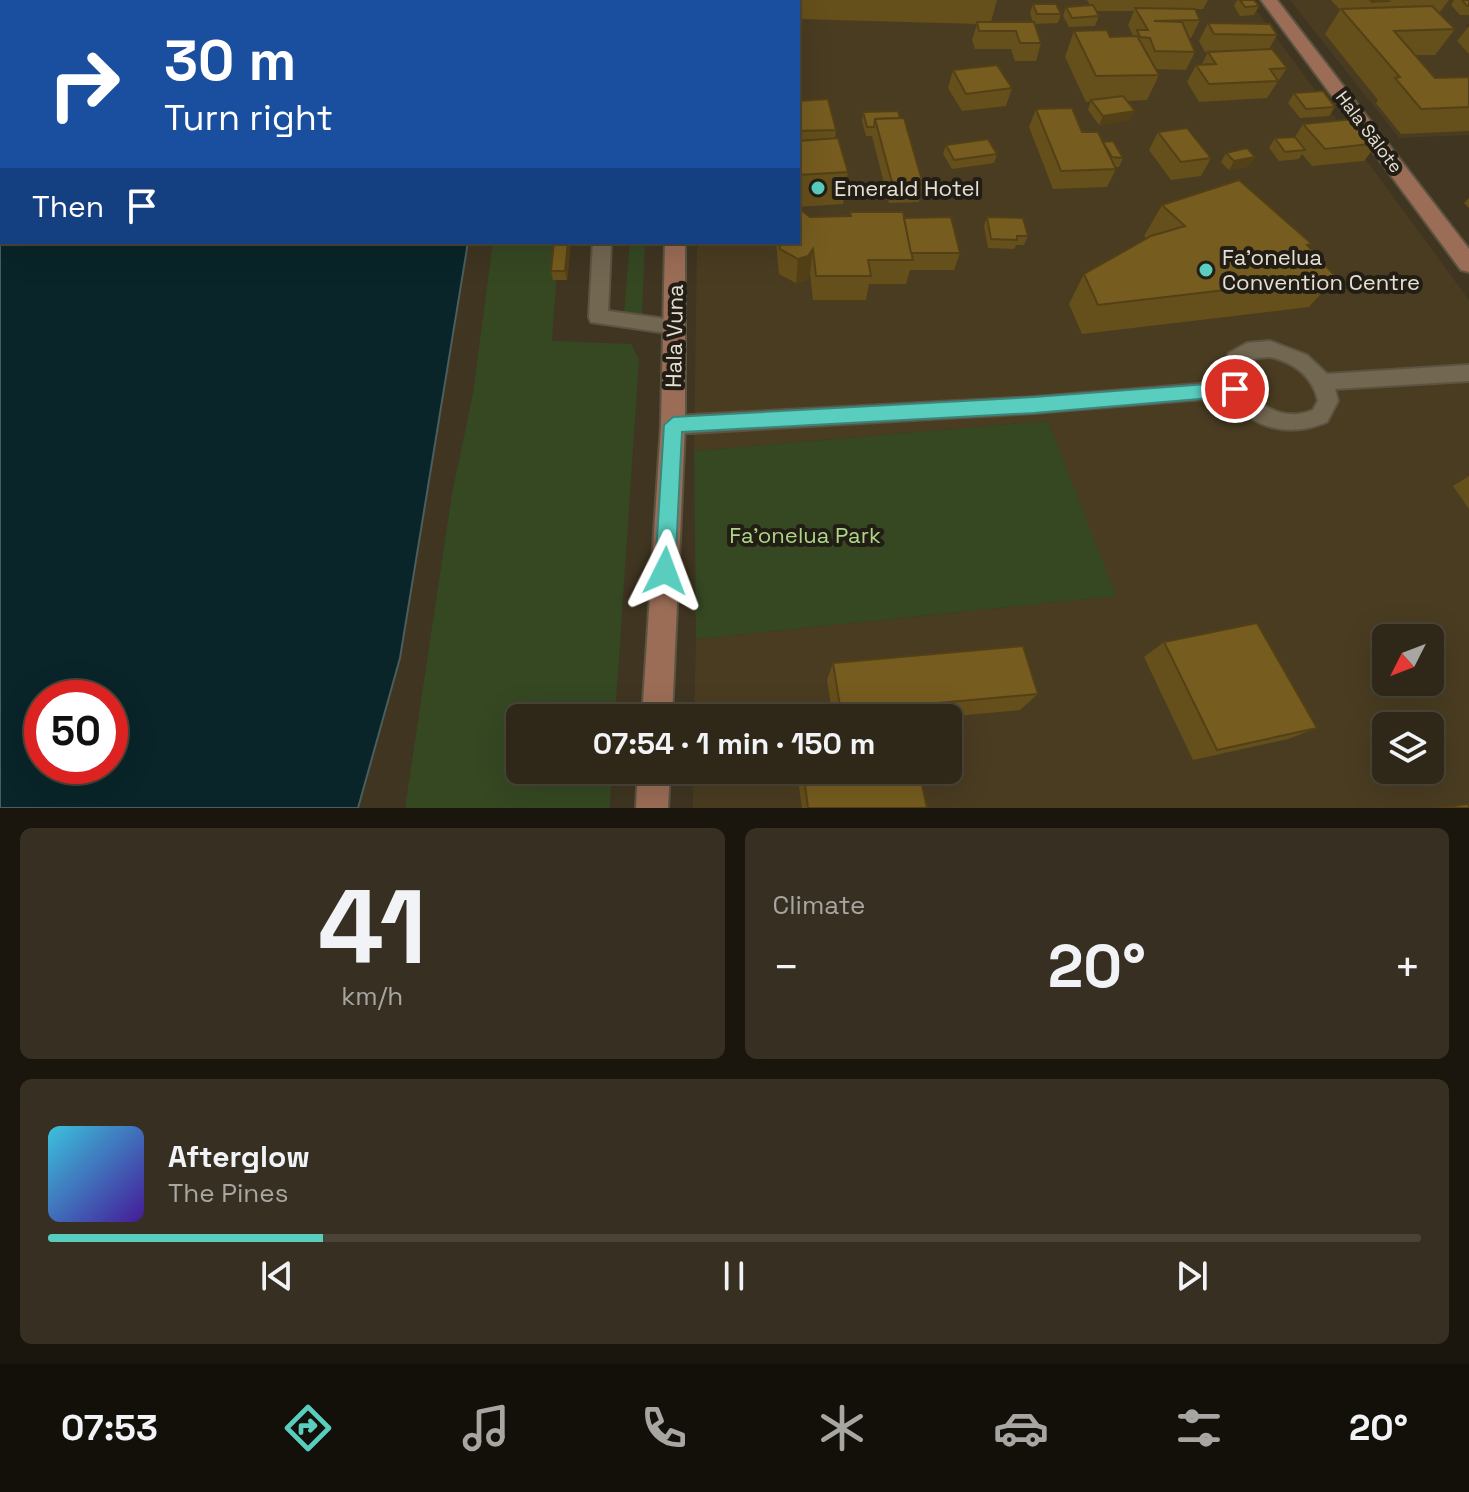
<!DOCTYPE html>
<html lang="en">
<head>
<meta charset="utf-8">
<style>
  :root { --surface:#2f2819; --page:#373022; --text:#f1f3f6; --muted:#a7a6a2; --line:#4a4438; --accent:#59cebf }
  body { margin:0; font-family:"Space Grotesk",sans-serif; background:var(--page); color:var(--text); height:100vh; display:flex; flex-direction:column; font-size:30px; white-space:nowrap }
  * { box-sizing:border-box; margin:0 }
  p { font-size:26px; color:var(--muted) }
  .icon { flex:none; width:44px; height:44px; fill:none; stroke:currentColor; stroke-width:2; stroke-linecap:round; stroke-linejoin:round }
  .map { position:relative; height:808px; overflow:hidden }
  .drawer { display:flex; flex-direction:column; gap:20px; padding:20px; background:#1a160e; flex:1 }
  .drawer>* { flex:none }
  .guide { position:absolute; left:0px; top:0px; width:800px; height:244px; box-shadow:0 8px 32px #0002,0 0 0 2px var(--line); background:#1a4fa0; color:#fff; overflow:hidden }
  .needle { width:52px; rotate:228deg }
  .buttons { position:absolute; left:1372px; top:624px; display:grid; gap:16px }
  .buttons a { display:grid; place-items:center; width:72px; height:72px; border-radius:12px; background:var(--surface); box-shadow:0 8px 32px #0002,0 0 0 2px var(--line); font-size:40px }
  .speed { position:absolute; left:24px; top:680px; display:flex; gap:16px; font-size:40px; font-weight:700; text-align:center }
  .speed>* { display:grid; place-content:center; width:104px; height:104px; border-radius:50%; background:var(--surface); box-shadow:0 8px 32px #0002,0 0 0 2px var(--line); line-height:1 }
  .speed .limit { border:12px solid #d22; background:#fff; color:#111 }
  .pin { position:absolute; display:grid; place-items:center; width:68px; height:68px; color:#fff; margin:-34px; border:4px solid #fff; border-radius:50%; box-shadow:0 2px 8px #0007 }
  .me { position:absolute; width:88px; margin:-44px; rotate:3deg; stroke-linejoin:round; filter:drop-shadow(0 0 6px #0008) }
  .turn { display:flex; align-items:center; gap:28px; height:168px; padding:0 32px; font-size:36px }
  .turn .icon { width:104px; height:104px; stroke-width:2.5 }
  .turn b { display:block; font-size:56px; line-height:68px }
  .then { display:flex; align-items:center; height:76px; padding:0 32px; background:#0003; gap:16px; font-size:30px }
  .big { font-size:60px; font-weight:600; line-height:1.1 }
  .drawer .tile { flex:1; display:flex; flex-direction:column; justify-content:center; gap:12px; min-width:0; padding:0 28px; border-radius:12px; background:var(--page) }
  .drawer .dial { align-items:center; gap:0 }
  .dial b { font-size:104px; line-height:1 }
  .song { display:flex; align-items:center; gap:24px }
  .cover { width:96px; height:96px; border-radius:12px; background:linear-gradient(135deg,hsl(190 70% 55%),hsl(260 70% 35%)) }
  .played { height:8px; border-radius:4px; background:linear-gradient(90deg,var(--accent) 20%,var(--line) 20%) }
  .keys { display:flex; justify-content:space-around; direction:ltr }
  .heat { display:flex; justify-content:space-between; align-items:center; font-size:44px; direction:ltr }
  .drawer .tiles { flex:1; display:grid; gap:20px; grid-template-columns:1fr 1fr }
  .tile:last-child { grid-column:span 2 }
  .trip { position:absolute; left:506px; top:704px; width:456px; height:80px; border-radius:12px; background:var(--surface); box-shadow:0 8px 32px #0002,0 0 0 2px var(--line); font-weight:600; line-height:80px; text-align:center }
  .tabs { display:flex; height:128px; justify-content:space-around; align-items:center; background:#13100a; color:var(--muted) }
  .tabs .icon { width:56px; height:56px }
  .tabs .on { color:var(--accent) }
  .tabs b { font-size:36px; color:var(--text) }
  .map>svg:first-child { display:block }
</style>
</head>
<body>
<div class="map">
<svg width="1469" height="808" viewBox="0 0 1469 808">
  <rect width="100%" height="100%" fill="#3f3521"/>
  <g fill="#493c21" fill-rule="evenodd">
    <path d="M679 0H1249L1469 300V808H693V770H948V718H694L696 639 1115 596 1048 421 694 451 697 242H798V2ZM1386 638H1430V682H1386ZM1386 726H1430V770H1386Z"/>
    <path d="M1290 0H1469V24L1465 25 1469 29V135L1399 138Z"/>
  </g>
  <g fill="#354822">
    <path d="M493 242H559L552 341 631 344 639 359 615 718H520V770H612L610 808H405L452 494 473 393Z"/>
    <path d="M630 242H645L642 316 634 320 624 317V313Z"/>
    <path d="M1048 421 1116 596 696 639 694 451Z"/>
  </g>
  <path fill="#092529" stroke="#4b5d5c" stroke-width="2" fill-rule="evenodd" d="M0 0H498L2 2V242H468L400 658 358 808H0ZM42 698H110V766H42Z"/>
  <g fill="none" stroke-linecap="round" stroke-linejoin="round">
    <defs>
      <g id="lane">
        <path d="M593 242H611L608 311 674 320 683 327 681 332 674 334 591 322 589 317Z"/>
        <path d="M1270 341 1307 355 1327 374 1469 365V381L1335 389 1338 401 1327 422C1292 437 1253 431 1230 397L1034 413 673 434 666 431 663 425 666 419 673 416 1034 397 1223 382 1220 375 1229 353 1247 343ZM1270 357C1293 362 1313 376 1318 401L1313 410C1283 423 1251 404 1240 375 1246 358 1253 358 1270 357Z"/>
      </g>
      <g id="secondary">
        <rect x="654" y="0" width="16" height="2"/>
        <path d="M1261 0H1277L1469 249V272L1461 270Z"/>
        <path d="M665 242H685V425L672 718H642L661 425Z"/>
        <path d="M638 770H670L668 808H636Z"/>
      </g>
    </defs>
    <use href="#lane" stroke="#5c5442" stroke-width="4"/>
    <use href="#secondary" stroke="#5c5442" stroke-width="4"/>
    <use href="#lane" fill="#726751" fill-rule="evenodd"/>
    <use href="#secondary" fill="#9b6d56" fill-rule="evenodd"/>
  </g>
  <g fill="#654f1b">
    <path d="M704 0H997L991 22H1033L1030 13 1033 4 1061 14 1058 23 1034 24 1041 43 1036 61H1015L1011 49H975L972 40 977 24 798 19V2H696H705Z"/>
    <path d="M1087 0H1208L1203 9H1195L1200 20 1191 38H1189L1195 52 1186 70 1156 69 1159 75 1147 100 1127 101 1130 120 1099 125 1088 110 1091 101 1086 102 1065 57 1074 31 1110 37 1133 36 1128 25 1134 11H1096L1099 16 1095 26 1069 27 1063 16 1066 7 1090 5Z"/>
    <path d="M1237 0 1259 6 1254 15 1240 16 1234 6Z"/>
    <path d="M1331 0H1449L1439 13 1455 29 1435 55H1415L1435 78 1469 77V131L1401 134 1376 103 1378 100 1325 34 1340 10Z"/>
    <path d="M1454 0H1469V15H1460L1451 5Z"/>
    <path d="M1208 23 1277 35 1269 49 1287 68 1267 98 1199 102 1187 82 1196 65 1202 64 1208 52H1211H1205L1199 41Z"/>
    <path d="M1469 26V54L1457 41Z"/>
    <path d="M953 70 1012 88 1006 106 962 111 948 88Z"/>
    <path d="M1294 93 1335 107 1329 116 1300 118 1288 103Z"/>
    <path d="M798 101 836 130 835 139 848 172 843 204 798 207Z"/>
    <path d="M1036 109 1103 142 1123 158 1119 167H1115L1116 169 1107 187 1053 189 1029 127Z"/>
    <path d="M898 111 923 184 919 202 889 203 872 136H866L862 121 863 112Z"/>
    <path d="M1303 124 1378 143 1364 161 1312 166 1302 154 1299 159 1279 161 1269 148 1275 138 1295 137Z"/>
    <path d="M1158 132 1211 158 1201 176 1171 180 1149 150Z"/>
    <path d="M946 145 997 154 994 163 952 169 943 154Z"/>
    <path d="M1226 153 1255 157 1249 166 1229 170 1221 162Z"/>
    <path d="M1469 198V208L1464 203Z"/>
    <path d="M1162 205 1309 247 1336 277 1309 307 1082 334 1069 304 1084 274 1147 239 1144 236Z"/>
    <path d="M850 212 904 218 960 253 954 270H910L906 284H869L866 300H813L810 273 806 280 796 283 779 274 776 242H798L810 217 850 216Z"/>
    <path d="M987 217 1028 236 1024 245H1016L1014 249 988 248 984 226Z"/>
    <path d="M571 242 567 280H553L551 271Z"/>
    <path d="M1469 476V509L1453 486Z"/>
    <path d="M1164 642 1317 728 1288 739 1193 760 1144 657Z"/>
    <path d="M833 663 1038 694 1020 710 935 718H833L827 680Z"/>
    <path d="M798 770H919L927 808H802L797 773Z"/>
  </g>
  <g fill="#534016">
    <path d="M1135 111 1130 120 1099 125 1103 116Z"/>
    <path d="M1255 157 1249 166 1229 170 1234 161Z"/>
    <path d="M568 242H571L567 280 565 271Z"/>
    <path d="M813 249 810 273 806 280 796 283 798 259Z"/>
  </g>
  <g fill="#765c1f" stroke="#534016" stroke-width="2">
    <path d="M1240 0H1254L1259 6 1245 7Z"/>
    <path d="M1370 0H1388L1389 1 1372 2Z"/>
    <path d="M1462 0H1469V6H1467Z"/>
    <path d="M1033 4H1056L1061 14H1037Z"/>
    <path d="M1093 5 1099 16 1072 18 1066 7Z"/>
    <path d="M1432 6 1455 29 1394 31 1435 78 1469 77V107L1421 109 1395 78 1400 77 1341 9Z"/>
    <path d="M1135 8 1195 9 1200 20 1154 21 1182 22 1195 52 1155 51 1150 38 1140 37 1137 30H1148Z"/>
    <path d="M977 22H1034L1041 43H1020L1016 31H979Z"/>
    <path d="M1208 23 1270 24 1277 35 1214 34Z"/>
    <path d="M1107 30 1110 37 1137 36 1159 75 1096 76 1074 31Z"/>
    <path d="M1272 49 1287 68 1270 69 1278 81 1209 84 1196 65 1216 64 1208 52Z"/>
    <path d="M997 65 1012 88 966 94 953 70Z"/>
    <path d="M1323 91 1335 107 1306 109 1294 93Z"/>
    <path d="M1123 96 1135 111 1103 116 1091 100Z"/>
    <path d="M828 99 836 130 798 131V101Z"/>
    <path d="M1072 108 1082 132H1098L1116 169 1061 171 1036 109Z"/>
    <path d="M898 111 900 118 875 119 874 127H867L863 112Z"/>
    <path d="M904 118 923 184 893 186 875 119Z"/>
    <path d="M1355 119 1378 143 1325 149 1303 124Z"/>
    <path d="M1187 128 1211 158 1181 162 1158 132Z"/>
    <path d="M1295 137 1305 150 1285 152 1275 138Z"/>
    <path d="M838 138 848 172 798 175V141Z"/>
    <path d="M988 139 997 154 954 160 946 145Z"/>
    <path d="M1113 141 1123 158 1112 157 1103 142Z"/>
    <path d="M1247 148 1255 157 1234 161 1226 153Z"/>
    <path d="M1239 180 1312 244 1307 245 1336 277 1098 305 1084 274 1151 236 1185 226 1162 205Z"/>
    <path d="M798 210H801L810 217 851 216 850 212H903L913 260H868L871 276H816L813 249 808 256 798 259 780 249V242H798Z"/>
    <path d="M951 217 960 253H911L904 218Z"/>
    <path d="M987 217 1023 218 1028 236H1017V240L991 239Z"/>
    <path d="M554 242H568L565 271H551Z"/>
    <path d="M1257 623 1317 728 1217 750 1164 642Z"/>
    <path d="M1023 646 1038 694 906 706 908 718H842L833 663Z"/>
    <path d="M803 770H919L927 808H808Z"/>
    <path d="M1469 804V808H1439Z"/>
  </g>
  <path fill="#59cebf" stroke="#3a867c" stroke-width="2" d="M1235 382 1244 389 1235 396 1034 413 682 432 675 571 672 578 665 581 658 578 655 571 664 425 673 417 1034 397Z"/>
  <g fill="#59cebf" stroke="#221e15" stroke-width="3">
    <circle cx="818" cy="188" r="8"/>
    <circle cx="1206" cy="270" r="8"/>
  </g>
  <g text-anchor="middle" stroke-width="8" stroke-linejoin="round" paint-order="stroke">
    <g font-size="18" fill="#e6e0d3" stroke="#221e15">
      <text transform="translate(1369 132) rotate(53)" y="6">Hala Sālote</text>
    </g>
    <g font-size="22" fill="#e6e0d3" stroke="#221e15" text-anchor="start">
      <text x="834" y="196">Emerald Hotel</text>
      <text x="1222" y="265">Fa'onelua<tspan x="1222" dy="25">Convention Centre</tspan></text>
    </g>
    <g font-size="22" fill="#e6e0d3" stroke="#221e15">
      <text transform="translate(674 336) rotate(-89)" y="8">Hala Vuna</text>
    </g>
    <g font-size="22" fill="#add686" stroke="#221e15">
      <text x="805" y="543">Fa'onelua Park</text>
    </g>
  </g>
</svg>
<div class="buttons">
<a><svg class="needle" viewBox="-14 -14 28 28"><path d="M0-13l5 13h-10z" fill="#e53935"/><path d="M0 13l5-13h-10z" fill="#a7a6a2"/></svg></a>
<a><svg class="icon" aria-label="layers" viewBox="0 0 24 24"><path d="M12 4l9 5-9 5-9-5zM3 14l9 5 9-5"/></svg></a>
</div>
<div class="speed"><div class="limit">50</div></div>
<div class="pin" style="left:1235px;top:389px;background:#d93025"><svg class="icon" aria-label="arrive" viewBox="0 0 24 24"><path d="M6 21V4h12l-3 4 3 4H6"/></svg></div>
<svg class="me" style="left:665px;top:571px" viewBox="-20 -20 40 40"><path d="M0-17L14 15 0 8-14 15z" fill="#59cebf" stroke="#fff" stroke-width="4"/></svg>
<div class="trip">07:54 · 1 min · 150 m</div>
<div class="guide">
<div class="turn"><svg class="icon" aria-label="right" viewBox="0 0 24 24"><path d="M7 20v-9h11M14 6l5 5-5 5"/></svg><div><b>30 m</b>Turn right</div></div>
<div class="then">Then<svg class="icon" aria-label="arrive" viewBox="0 0 24 24"><path d="M6 21V4h12l-3 4 3 4H6"/></svg></div>
</div>
</div>
<section class="drawer">
<div class="tiles">
<div class="tile dial"><b>41</b><p>km/h</p></div>
<div class="tile"><p>Climate</p>
<div class="heat"><a>−</a><b class="big">20°</b><a>+</a></div>
</div>
<div class="tile">
<div class="song"><i class="cover"></i><div><b>Afterglow</b><p>The Pines</p></div></div>
<div class="played"></div>
<div class="keys"><svg class="icon" aria-label="previous" viewBox="0 0 24 24"><path d="M18 5L8 12l10 7zM5 5v14"/></svg><svg class="icon" aria-label="pause" viewBox="0 0 24 24"><path d="M8 5v14M16 5v14"/></svg><svg class="icon" aria-label="next" viewBox="0 0 24 24"><path d="M6 5l10 7-10 7zM19 5v14"/></svg></div>
</div>
</div>
</section>
<nav class="tabs">
<b>07:53</b>
<svg class="icon on" aria-label="directions" viewBox="0 0 24 24"><path d="M12 3l9 9-9 9-9-9zM9 14v-3h6M13 9l2 2-2 2"/></svg>
<svg class="icon" aria-label="music" viewBox="0 0 24 24"><path d="M9 18V5l10-2v13"/><circle cx="6" cy="18" r="3"/><circle cx="16" cy="16" r="3"/></svg>
<svg class="icon" aria-label="phone" viewBox="0 0 24 24"><path d="M5 4h4l2 5-3 2q2 4 5 5l2-3 5 2v4C11 20 4 13 5 4z"/></svg>
<svg class="icon" aria-label="climate" viewBox="0 0 24 24"><path d="M12 3v18M4 7l16 10M4 17L20 7"/></svg>
<svg class="icon" aria-label="car" viewBox="0 0 24 24"><path d="M5 17H2v-5l4-1 3-4h7l3 4 3 1v5h-3M9 17h6M6 11h13"/><circle cx="7" cy="17" r="2"/><circle cx="17" cy="17" r="2"/></svg>
<svg class="icon" aria-label="filters" viewBox="0 0 24 24"><path d="M4 7h16M4 17h16"/><circle cx="9" cy="7" r="2"/><circle cx="15" cy="17" r="2"/></svg>
<b>20°</b>
</nav>
</body>
</html>
